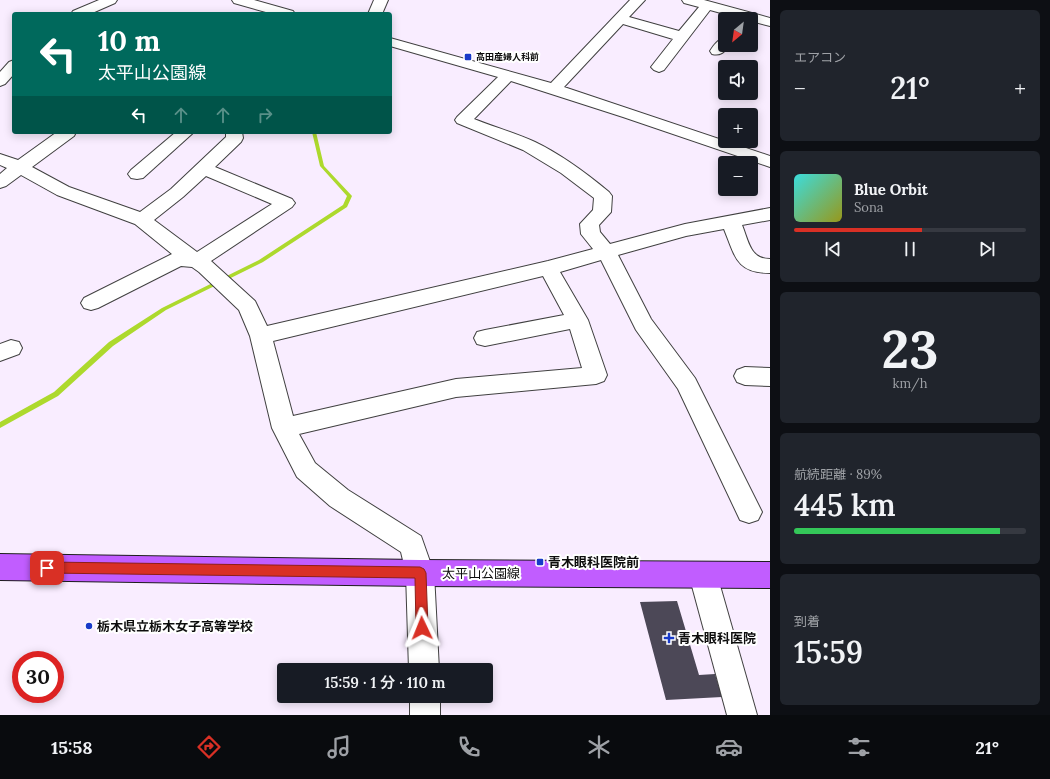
<!DOCTYPE html>
<html lang="ja">
<head>
<meta charset="utf-8">
<style>
  :root { --surface:#171b24; --page:#20242c; --text:#f1f3f6; --muted:#9ea1a6; --line:#363941; --accent:#d93025 }
  body { margin:0; font-family:Lora,"Noto Sans JP",serif; background:var(--page); color:var(--text); height:100vh; display:flex; flex-direction:column; font-size:15px; white-space:nowrap }
  * { box-sizing:border-box; margin:0 }
  p { font-size:13px; color:var(--muted) }
  .icon { flex:none; width:22px; height:22px; fill:none; stroke:currentColor; stroke-width:2; stroke-linecap:round; stroke-linejoin:round }
  .map { position:relative; flex:1; overflow:hidden }
  .panel { display:flex; flex-direction:column; gap:10px; padding:10px; background:#0d0f14; width:280px }
  .panel>* { flex:none }
  .banner { position:absolute; left:12px; top:12px; width:380px; height:122px; border-radius:4px; box-shadow:0 2px 10px #0003; background:#00695c; color:#fff; overflow:hidden }
  .needle { width:26px; rotate:209deg }
  .buttons { position:absolute; left:718px; top:12px; display:grid; gap:8px }
  .buttons a { display:grid; place-items:center; width:40px; height:40px; border-radius:4px; background:var(--surface); box-shadow:0 2px 10px #0003; font-size:20px }
  .speed { position:absolute; left:12px; top:651px; display:flex; gap:8px; font-size:20px; font-weight:700; text-align:center }
  .speed>* { display:grid; place-content:center; width:52px; height:52px; border-radius:50%; background:var(--surface); box-shadow:0 2px 10px #0003; line-height:1 }
  .speed .limit { border:6px solid #d22; background:#fff; color:#111 }
  .pin { position:absolute; display:grid; place-items:center; width:34px; height:34px; color:#fff; margin:-17px; border-radius:8px; box-shadow:0 2px 6px #0006 }
  .me { position:absolute; width:44px; margin:-22px; rotate:358deg; stroke-linejoin:round; filter:drop-shadow(0 0 3px #0008) }
  .turn { display:flex; align-items:center; gap:14px; height:84px; padding:0 20px; font-size:18px }
  .turn .icon { width:52px; height:52px; stroke-width:2.5 }
  .turn b { display:block; font-size:28px; line-height:34px }
  .lanes { display:flex; align-items:center; height:38px; padding:0 20px; background:#0003; justify-content:center; gap:20px; direction:ltr }
  .lanes .off { opacity:.35 }
  .big { font-size:30px; font-weight:600; line-height:1.1 }
  .panel .tile { flex:1; display:flex; flex-direction:column; justify-content:center; gap:6px; min-width:0; padding:0 14px; border-radius:6px; background:var(--page) }
  .panel .dial { align-items:center; gap:0 }
  .dial b { font-size:52px; line-height:1 }
  .song { display:flex; align-items:center; gap:12px }
  .cover { width:48px; height:48px; border-radius:6px; background:linear-gradient(135deg,hsl(180 70% 55%),hsl(60 70% 35%)) }
  .played { height:4px; border-radius:2px; background:linear-gradient(90deg,var(--accent) 55%,var(--line) 55%) }
  .keys { display:flex; justify-content:space-around; direction:ltr }
  .heat { display:flex; justify-content:space-between; align-items:center; font-size:22px; direction:ltr }
  .charge { height:6px; border-radius:3px; background:linear-gradient(90deg,#34c759 89%,var(--line) 0) }
  .trip { position:absolute; left:277px; top:663px; width:216px; height:40px; border-radius:4px; background:var(--surface); box-shadow:0 2px 10px #0003; font-weight:600; line-height:40px; text-align:center }
  .dock { display:flex; height:64px; justify-content:space-around; align-items:center; background:#090b0e; color:var(--muted) }
  .dock .icon { width:28px; height:28px }
  .dock .selected { color:var(--accent) }
  .dock b { font-size:18px; color:var(--text) }
  main { display:flex; flex:1; min-height:0 }
  .map>svg:first-child { display:block }
</style>
</head>
<body>
<main>
<div class="map">
<svg width="770" height="715" viewBox="0 0 770 715">
  <rect width="100%" height="100%" fill="#f9edff"/>
  <g fill="none" stroke-linecap="round" stroke-linejoin="round">
    <path fill="#add92d" fill-rule="evenodd" d="M312 132H316L324 166 352 196 347 207 263 262 166 310 113 346 58 396 0 428V422L54 392 109 342 162 308 259 260 343 205 347 196 320 166Z"/>
  </g>
  <path fill="#4c4857" d="M677 601 699 675 715 674 722 697 666 700 640 602Z"/>
  <g fill="none" stroke-linecap="round" stroke-linejoin="round">
    <defs>
      <g id="minor">
        <path d="M99 0H117L115 3 90 14H71L73 11Z"/>
        <path d="M232 0H254L293 11 295 14H273L234 3Z"/>
        <path d="M374 0H388L382 14H368Z"/>
        <path d="M630 0H645L629 17 679 31 699 7 684 3 682 0H704L770 18V26L751 21V19H743L710 10 664 70 659 72 654 70 651 67 673 39 623 24 564 87 770 156V167L623 117 511 81 474 119C494 127 515 133 535 142 562 155 586 173 609 192L612 196 611 212 599 225 600 232 610 244 685 224 770 208V220L742 225C749 242 750 259 770 259V273C736 273 735 256 724 229L686 236 618 255 651 319 695 378 762 512 758 520 749 523 740 520 678 389 636 330 601 260 560 272 588 320 607 375 604 381 596 384 456 397 299 434 315 463 348 490 421 536 434 573 439 670H409L406 573 401 552 330 506 297 477 272 428 250 336 239 310 199 272 192 267 181 266 98 308 91 310 84 308 81 303 84 298 172 254 135 224 57 195 21 175 6 186 0 188V174L7 168 0 165V154L18 160 57 132H76L74 136 32 167 69 187 140 212 171 189 226 137V132H242L243 138 241 142 215 167 292 199 295 203 292 207 211 261 255 301 267 326 548 261 593 249 581 234 580 224 593 210 594 198 561 173 523 150 457 123 455 120 457 117 498 77 390 46V38L551 83ZM206 176 272 204 197 252 154 220 183 197ZM543 276 564 315 485 330 477 332 474 338 477 344 485 346 570 329 582 368 456 379 293 416 273 341Z"/>
        <path d="M725 38V45H730C724 52 721 56 712 54L710 51C714 45 718 39 725 38Z"/>
        <path d="M14 60V74L5 84 0 86V72L9 62Z"/>
        <path d="M176 132H194L143 178 137 179 131 178 128 174 131 170Z"/>
        <path d="M11 340 19 342 22 348 19 354 0 361V344Z"/>
        <path d="M745 367 770 368V386L745 385 737 382 734 376 737 370Z"/>
        <path d="M703 562 713 566 717 575 757 715H727L689 575 693 566Z"/>
        <rect x="410" y="696" width="30" height="19"/>
      </g>
      <path id="major" d="M0 554 420 560 770 562V588L420 586 0 580Z"/>
    </defs>
    <use href="#minor" stroke="#404040" stroke-width="2"/>
    <use href="#major" stroke="#1e1e1e" stroke-width="2"/>
    <use href="#minor" fill="#fff" fill-rule="evenodd"/>
    <use href="#major" fill="#c15dff" fill-rule="evenodd"/>
  </g>
  <path fill="#d93025" stroke="#8d1f18" d="M47 562 420 567 424 569 426 573 428 628 426 632 422 634 418 632 416 628 415 578 47 573 43 571 41 568 43 564Z"/>
  <g fill="#193ac9" stroke="#fff" stroke-width="1.5">
    <rect x="464" y="53" width="8" height="8" rx="2"/>
    <rect x="536" y="558" width="8" height="8" rx="2"/>
    <circle cx="89" cy="626" r="4"/>
    <path d="M667 632h4v4h4v4h-4v4h-4v-4h-4v-4h4z"/>
  </g>
  <g text-anchor="middle" stroke-width="4" stroke-linejoin="round" paint-order="stroke">
    <g font-size="9" font-weight="bold" fill="#0d0d0d" stroke="#fff" text-anchor="start">
      <text x="476" y="60">高田産婦人科前</text>
    </g>
    <g font-size="13" font-weight="bold" fill="#0d0d0d" stroke="#fff" text-anchor="start">
      <text x="548" y="567">青木眼科医院前</text>
      <text x="97" y="631">栃木県立栃木女子高等学校</text>
      <text x="678" y="643">青木眼科医院</text>
    </g>
    <g font-size="13" fill="#0d0d0d" stroke="#fff">
      <text x="481" y="578">太平山公園線</text>
    </g>
  </g>
</svg>
<div class="buttons">
<a><svg class="needle" viewBox="-14 -14 28 28"><path d="M0-13l5 13h-10z" fill="#e53935"/><path d="M0 13l5-13h-10z" fill="#9ea1a6"/></svg></a>
<a><svg class="icon" aria-label="sound" viewBox="0 0 24 24"><path d="M4 9h4l5-4v14l-5-4H4zM17 9q2 3 0 6"/></svg></a>
<a>+</a>
<a>−</a>
</div>
<div class="speed"><div class="limit">30</div></div>
<div class="pin" style="left:47px;top:568px;background:#d93025"><svg class="icon" aria-label="arrive" viewBox="0 0 24 24"><path d="M6 21V4h12l-3 4 3 4H6"/></svg></div>
<svg class="me" style="left:422px;top:628px" viewBox="-20 -20 40 40"><path d="M0-17L14 15 0 8-14 15z" fill="#d93025" stroke="#fff" stroke-width="4"/></svg>
<div class="trip">15:59 · 1 分 · 110 m</div>
<div class="banner">
<div class="turn"><svg class="icon" aria-label="left" viewBox="0 0 24 24"><path d="M17 20v-9H6M10 6l-5 5 5 5"/></svg><div><b>10 m</b>太平山公園線</div></div>
<div class="lanes"><svg class="icon" aria-label="left" viewBox="0 0 24 24"><path d="M17 20v-9H6M10 6l-5 5 5 5"/></svg><svg class="icon off" aria-label="ahead" viewBox="0 0 24 24"><path d="M12 20V5M6 11l6-6 6 6"/></svg><svg class="icon off" aria-label="ahead" viewBox="0 0 24 24"><path d="M12 20V5M6 11l6-6 6 6"/></svg><svg class="icon off" aria-label="right" viewBox="0 0 24 24"><path d="M7 20v-9h11M14 6l5 5-5 5"/></svg></div>
</div>
</div>
<section class="panel">
<div class="tile"><p>エアコン</p>
<div class="heat"><a>−</a><b class="big">21°</b><a>+</a></div>
</div>
<div class="tile">
<div class="song"><i class="cover"></i><div><b>Blue Orbit</b><p>Sona</p></div></div>
<div class="played"></div>
<div class="keys"><svg class="icon" aria-label="previous" viewBox="0 0 24 24"><path d="M18 5L8 12l10 7zM5 5v14"/></svg><svg class="icon" aria-label="pause" viewBox="0 0 24 24"><path d="M8 5v14M16 5v14"/></svg><svg class="icon" aria-label="next" viewBox="0 0 24 24"><path d="M6 5l10 7-10 7zM19 5v14"/></svg></div>
</div>
<div class="tile dial"><b>23</b><p>km/h</p></div>
<div class="tile"><p>航続距離 · 89%</p><b class="big">445 km</b><div class="charge"></div></div>
<div class="tile"><p>到着</p><b class="big">15:59</b></div>
</section>
</main>
<nav class="dock">
<b>15:58</b>
<svg class="icon selected" aria-label="directions" viewBox="0 0 24 24"><path d="M12 3l9 9-9 9-9-9zM9 14v-3h6M13 9l2 2-2 2"/></svg>
<svg class="icon" aria-label="music" viewBox="0 0 24 24"><path d="M9 18V5l10-2v13"/><circle cx="6" cy="18" r="3"/><circle cx="16" cy="16" r="3"/></svg>
<svg class="icon" aria-label="phone" viewBox="0 0 24 24"><path d="M5 4h4l2 5-3 2q2 4 5 5l2-3 5 2v4C11 20 4 13 5 4z"/></svg>
<svg class="icon" aria-label="climate" viewBox="0 0 24 24"><path d="M12 3v18M4 7l16 10M4 17L20 7"/></svg>
<svg class="icon" aria-label="car" viewBox="0 0 24 24"><path d="M5 17H2v-5l4-1 3-4h7l3 4 3 1v5h-3M9 17h6M6 11h13"/><circle cx="7" cy="17" r="2"/><circle cx="17" cy="17" r="2"/></svg>
<svg class="icon" aria-label="filters" viewBox="0 0 24 24"><path d="M4 7h16M4 17h16"/><circle cx="9" cy="7" r="2"/><circle cx="15" cy="17" r="2"/></svg>
<b>21°</b>
</nav>
</body>
</html>
